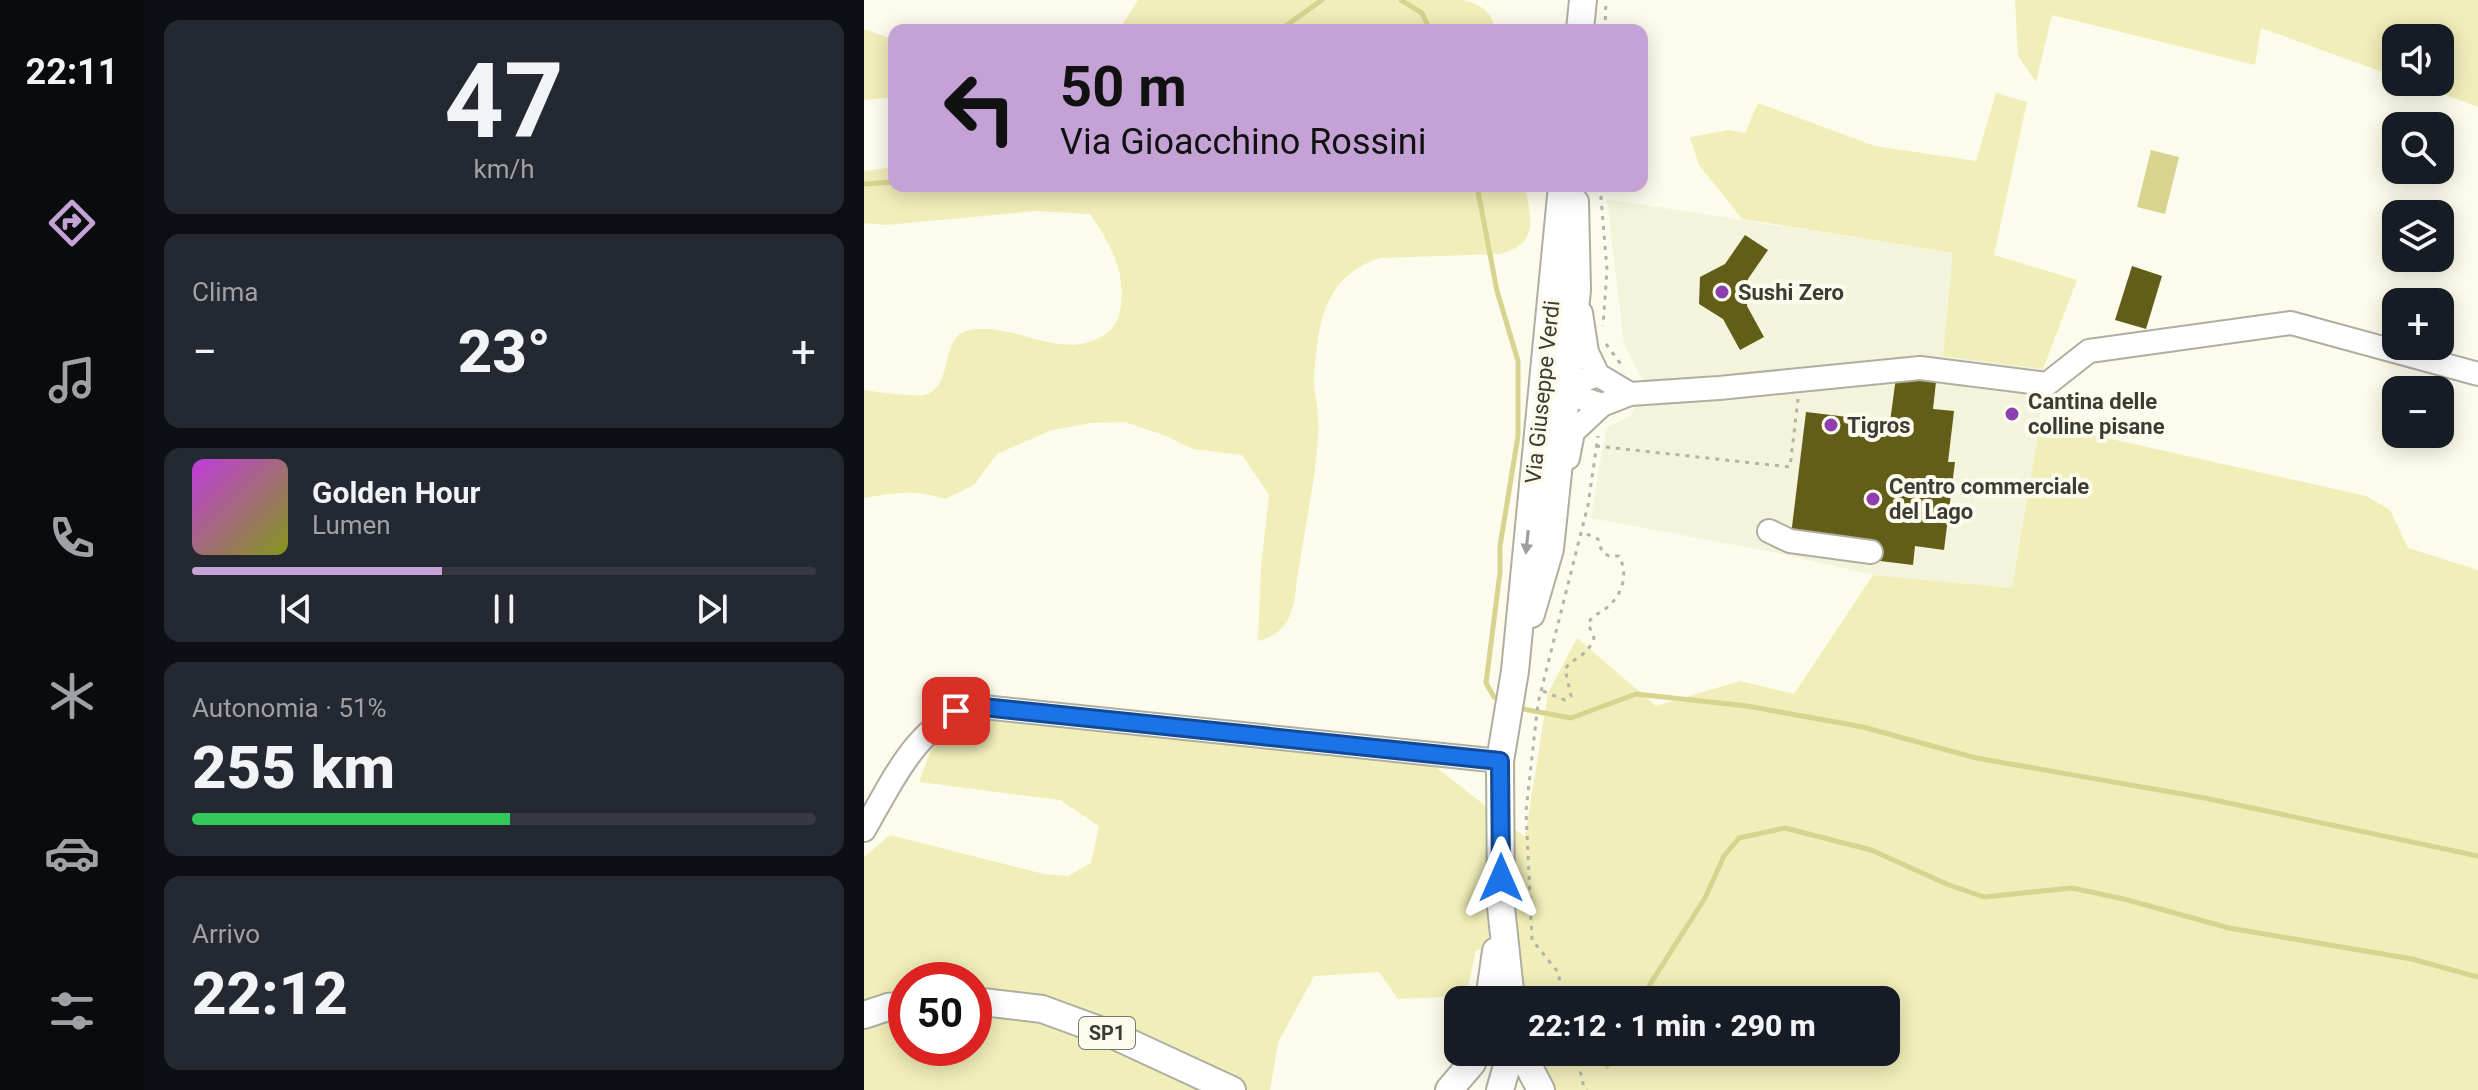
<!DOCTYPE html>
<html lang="it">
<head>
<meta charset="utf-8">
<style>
  :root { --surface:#171b24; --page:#242831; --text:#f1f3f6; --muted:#9ea1a6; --line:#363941; --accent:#c5a2d5 }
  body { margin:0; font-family:Roboto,sans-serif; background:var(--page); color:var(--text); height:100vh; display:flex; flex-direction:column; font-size:30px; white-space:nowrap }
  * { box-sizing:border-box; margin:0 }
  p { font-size:26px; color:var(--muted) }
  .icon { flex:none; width:44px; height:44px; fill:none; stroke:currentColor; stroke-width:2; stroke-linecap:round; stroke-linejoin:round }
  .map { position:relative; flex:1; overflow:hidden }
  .sheet { display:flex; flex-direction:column; gap:20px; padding:20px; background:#0d0f14; width:720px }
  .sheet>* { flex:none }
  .hud { position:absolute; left:24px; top:24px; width:760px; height:168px; border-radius:16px; box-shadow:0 4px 20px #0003; background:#c5a2d5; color:#111; overflow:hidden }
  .buttons { position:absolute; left:1518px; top:24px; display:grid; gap:16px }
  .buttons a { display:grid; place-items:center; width:72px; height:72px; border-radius:16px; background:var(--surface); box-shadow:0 4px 20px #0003; font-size:40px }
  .speed { position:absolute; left:24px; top:962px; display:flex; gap:16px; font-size:40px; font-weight:700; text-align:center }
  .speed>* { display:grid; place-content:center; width:104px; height:104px; border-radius:50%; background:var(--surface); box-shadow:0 4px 20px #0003; line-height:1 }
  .speed .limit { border:12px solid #d22; background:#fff; color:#111 }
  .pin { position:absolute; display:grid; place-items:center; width:68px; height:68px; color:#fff; margin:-34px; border-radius:16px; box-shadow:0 4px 12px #0006 }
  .me { position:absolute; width:88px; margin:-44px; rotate:0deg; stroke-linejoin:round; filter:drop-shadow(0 0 6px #0008) }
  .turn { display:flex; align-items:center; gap:28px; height:168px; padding:0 40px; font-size:36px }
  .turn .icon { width:104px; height:104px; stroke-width:2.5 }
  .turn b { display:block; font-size:56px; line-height:68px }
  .big { font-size:60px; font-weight:800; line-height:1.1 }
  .sheet .tile { flex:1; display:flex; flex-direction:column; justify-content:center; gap:12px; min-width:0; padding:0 28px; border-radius:16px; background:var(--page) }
  .sheet .dial { align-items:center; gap:0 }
  .dial b { font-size:104px; line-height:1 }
  .song { display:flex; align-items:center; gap:24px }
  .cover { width:96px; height:96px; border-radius:12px; background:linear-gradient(135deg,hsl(290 70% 55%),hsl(70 70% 35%)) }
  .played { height:8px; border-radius:4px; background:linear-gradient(90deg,var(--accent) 40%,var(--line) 40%) }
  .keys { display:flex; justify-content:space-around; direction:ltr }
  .heat { display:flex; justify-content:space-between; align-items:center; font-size:44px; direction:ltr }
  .charge { height:12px; border-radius:6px; background:linear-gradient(90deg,#34c759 51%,var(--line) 0) }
  .trip { position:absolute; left:580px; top:986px; width:456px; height:80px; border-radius:16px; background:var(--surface); box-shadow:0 4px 20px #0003; font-weight:800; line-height:80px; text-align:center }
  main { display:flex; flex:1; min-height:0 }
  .menu { display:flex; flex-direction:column; width:144px; justify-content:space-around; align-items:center; background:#090b0e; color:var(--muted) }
  .menu .icon { width:56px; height:56px }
  .menu .on { color:var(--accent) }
  .menu b { font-size:36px; color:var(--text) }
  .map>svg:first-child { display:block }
</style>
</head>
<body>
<main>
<nav class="menu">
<b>22:11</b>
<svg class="icon on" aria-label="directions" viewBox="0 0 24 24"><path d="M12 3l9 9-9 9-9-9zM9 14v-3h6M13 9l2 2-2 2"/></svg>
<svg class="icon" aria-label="music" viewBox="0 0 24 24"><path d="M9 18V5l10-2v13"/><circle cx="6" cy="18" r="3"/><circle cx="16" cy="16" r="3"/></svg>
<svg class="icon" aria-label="phone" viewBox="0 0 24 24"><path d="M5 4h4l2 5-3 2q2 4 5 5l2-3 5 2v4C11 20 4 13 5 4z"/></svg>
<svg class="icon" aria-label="climate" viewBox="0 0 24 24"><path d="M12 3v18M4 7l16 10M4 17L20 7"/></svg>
<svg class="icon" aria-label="car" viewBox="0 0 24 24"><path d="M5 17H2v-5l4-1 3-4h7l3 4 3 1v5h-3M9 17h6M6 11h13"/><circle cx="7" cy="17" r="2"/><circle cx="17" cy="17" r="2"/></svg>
<svg class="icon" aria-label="filters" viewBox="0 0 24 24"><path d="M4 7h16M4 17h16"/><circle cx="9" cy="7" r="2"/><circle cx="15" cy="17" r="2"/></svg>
</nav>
<section class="sheet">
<div class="tile dial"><b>47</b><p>km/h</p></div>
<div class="tile"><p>Clima</p>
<div class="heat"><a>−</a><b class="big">23°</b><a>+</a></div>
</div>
<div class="tile">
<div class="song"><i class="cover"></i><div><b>Golden Hour</b><p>Lumen</p></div></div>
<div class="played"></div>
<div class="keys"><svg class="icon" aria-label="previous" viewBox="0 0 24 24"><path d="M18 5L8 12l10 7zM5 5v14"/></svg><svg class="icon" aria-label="pause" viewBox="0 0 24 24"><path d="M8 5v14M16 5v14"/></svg><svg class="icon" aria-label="next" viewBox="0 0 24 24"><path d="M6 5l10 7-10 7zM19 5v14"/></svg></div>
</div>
<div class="tile"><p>Autonomia · 51%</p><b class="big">255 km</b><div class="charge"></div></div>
<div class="tile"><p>Arrivo</p><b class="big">22:12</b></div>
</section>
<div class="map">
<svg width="1614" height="1090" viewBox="0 0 1614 1090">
  <rect width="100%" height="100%" fill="#fdfcec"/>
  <path fill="#f4f4dc" d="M743 199 1090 253 1079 356 1179 369 1176 423 1148 588 1009 575 908 552 727 518 742 428 767 416 780 382 760 345Z"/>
  <g fill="#f0eeb9" fill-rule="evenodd">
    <path d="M274 0H599C618 5 627 11 631 30H255Z"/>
    <path d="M1151 0H1614V107L1546 82H1576V38H1532V77L1397 28 1391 65 1188 15 1172 82 1154 56Z"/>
    <path d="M0 29 30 40V97L0 100Z"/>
    <path d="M1132 93 1163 102 1130 255 1213 280 1179 369 1079 356 1089 253 878 219 835 165 826 137 865 130 881 133 894 103 1011 146 1112 161Z"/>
    <path d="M30 167V186H661C667 219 676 244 635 254L516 258C472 272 458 304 453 347 452 359 449 372 450 384 452 402 456 419 454 439 450 494 436 548 430 603 424 625 416 635 394 641L397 567 405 495 378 455 329 449 302 436 261 422 227 423 188 430 133 454 110 485 81 499C50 489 32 493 0 498V390C12 392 51 397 61 395 90 386 76 339 102 331 147 318 195 364 240 335 251 328 256 317 257 305 261 269 246 243 226 214L172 211 22 225 0 223V171Z"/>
    <path d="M1176 423 1502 496 1526 510 1544 548 1614 570V1090H685L672 1052H1022V1000H661L653 950H612L602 996 534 999 515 972 450 976 414 1043 406 1090H0V857L26 835 180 874 204 876 227 863 235 826 196 800 55 782 72 737 103 715 459 754 562 759 661 837 684 693 713 638 792 706 876 681 930 694 1009 575 1148 588ZM42 980H110V1048H42Z"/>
  </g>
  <path fill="#d7d490" d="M1287 150 1315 157 1301 214 1273 207Z"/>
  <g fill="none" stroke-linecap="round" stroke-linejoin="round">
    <g stroke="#d7d490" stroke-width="5">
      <path d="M537 0 558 13 566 30"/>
      <path d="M416 30 458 0"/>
      <path d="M0 184 30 182"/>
      <path d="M613 186 633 291 654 361V436L636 546V572L622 683 630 697"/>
      <path d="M659 709 707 718 772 694 883 706 999 727 1112 758 1341 798 1614 856"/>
      <path d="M776 1000 841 898 860 856 875 838 921 828 1007 850 1085 885 1120 897 1208 888 1260 899 1365 928 1548 959 1614 977"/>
      <path d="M743 1066 749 1052"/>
    </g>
  </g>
  <g fill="#625e19">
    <path d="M881 235 904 250 884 279 883 306 900 337 876 350 859 319 835 304 836 277 861 264Z"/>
    <path d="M1268 266 1298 276 1282 329 1251 320Z"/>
    <path d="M1032 377 1072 382 1069 409 1090 411 1084 462H1091L1080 550 1051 546 1049 565 1016 561 1018 546 927 535 942 412 1026 422Z"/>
  </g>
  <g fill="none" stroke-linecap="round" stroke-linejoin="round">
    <defs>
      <g id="minor">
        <path d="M717 313 723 352 734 375 766 394"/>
        <path d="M734 375 702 386 711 396 738 405"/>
        <path d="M704 458 709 432 738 405 766 394 855 388 1056 368 1183 384 1225 351 1427 323 1614 374"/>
        <path d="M905 531 926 541 1007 552"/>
        <path d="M0 830C28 783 53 722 110 706L636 761"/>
      </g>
      <g id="major">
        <path d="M716 30 719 0"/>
        <path d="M667 614 686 549 713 290 711 202"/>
        <path d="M625 1000 632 951"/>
        <path d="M647 1000 637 907 636 761 651 671 698 186"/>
        <path d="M110 1001 178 1009 249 1035 368 1090"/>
        <path d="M0 1015 24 1007 42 1005"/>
        <path d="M657 1052 677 1090"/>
        <path d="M585 1090 608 1063 611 1052"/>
        <path d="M636 1090 647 1052"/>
      </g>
    </defs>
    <use href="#minor" stroke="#afae9f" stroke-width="26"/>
    <use href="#major" stroke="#afae9f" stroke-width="30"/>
    <g stroke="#b3b3a7" stroke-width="3" stroke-dasharray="4 6" stroke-linecap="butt">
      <path d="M741 30 742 0"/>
      <path d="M736 186 743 270 739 326"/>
      <path d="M742 344 759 367"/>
      <path d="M732 446 926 467 934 399"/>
      <path d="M679 691 701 700 707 696 701 669C711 655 722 659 730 638L724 623C729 615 738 612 745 606 760 591 764 573 755 556H745L738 552 734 539 718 532"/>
      <path d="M700 1000 694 972 668 940 662 811 674 703 724 505 734 436"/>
      <path d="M712 1052 720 1088 723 1090"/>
    </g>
    <use href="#minor" stroke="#fff" stroke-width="22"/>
    <use href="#major" stroke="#fff" stroke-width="26"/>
  </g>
  <defs><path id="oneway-solid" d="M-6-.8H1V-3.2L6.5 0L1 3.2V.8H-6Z" transform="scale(2)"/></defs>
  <use fill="#9e9e9a" href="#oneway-solid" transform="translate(663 542) rotate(96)"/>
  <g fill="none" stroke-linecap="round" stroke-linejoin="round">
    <defs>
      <path id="route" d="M92 711 110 706 636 761 637 878"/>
    </defs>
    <use href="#route" stroke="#114b97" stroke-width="20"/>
    <use href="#route" stroke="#1a73e8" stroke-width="14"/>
  </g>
  <g fill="#8f3ead" stroke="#fdfcec" stroke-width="3">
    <circle cx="858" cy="292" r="8"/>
    <circle cx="1148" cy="414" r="8"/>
    <circle cx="967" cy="425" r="8"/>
    <circle cx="1009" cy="499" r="8"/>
  </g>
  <g text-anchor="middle" stroke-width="8" stroke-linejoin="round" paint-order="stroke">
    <rect fill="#fdfcec" stroke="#76766d" stroke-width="2" x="215" y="1017" width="56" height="32" rx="6"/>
    <g font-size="20" font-weight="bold" fill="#3c3c36">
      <text x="243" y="1040">SP1</text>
    </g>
    <g font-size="22" font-weight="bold" fill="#3c3c36" stroke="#fdfcec" text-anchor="start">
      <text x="874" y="300">Sushi Zero</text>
      <text x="1164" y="409">Cantina delle<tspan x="1164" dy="25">colline pisane</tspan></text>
      <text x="983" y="433">Tigros</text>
      <text x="1025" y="494">Centro commerciale<tspan x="1025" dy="25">del Lago</tspan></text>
    </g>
    <g font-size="22" fill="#3c3c36" stroke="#fdfcec">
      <text transform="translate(678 392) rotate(-84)" y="8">Via Giuseppe Verdi</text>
    </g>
  </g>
</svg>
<div class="buttons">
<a><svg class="icon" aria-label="sound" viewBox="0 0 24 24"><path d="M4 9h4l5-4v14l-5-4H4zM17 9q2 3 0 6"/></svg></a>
<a><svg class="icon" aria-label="search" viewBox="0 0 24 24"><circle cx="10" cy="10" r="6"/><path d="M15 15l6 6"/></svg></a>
<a><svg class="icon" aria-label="layers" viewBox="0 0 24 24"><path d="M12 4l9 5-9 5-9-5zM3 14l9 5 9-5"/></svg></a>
<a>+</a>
<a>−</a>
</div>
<div class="speed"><div class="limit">50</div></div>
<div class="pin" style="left:92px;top:711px;background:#d93025"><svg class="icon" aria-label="arrive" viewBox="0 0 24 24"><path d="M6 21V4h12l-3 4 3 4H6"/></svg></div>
<svg class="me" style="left:637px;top:878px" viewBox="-20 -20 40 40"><path d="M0-17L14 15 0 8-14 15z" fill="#1a73e8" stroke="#fff" stroke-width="4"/></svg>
<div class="trip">22:12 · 1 min · 290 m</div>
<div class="hud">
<div class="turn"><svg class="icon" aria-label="left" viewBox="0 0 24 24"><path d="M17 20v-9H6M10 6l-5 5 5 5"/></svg><div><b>50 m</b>Via Gioacchino Rossini</div></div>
</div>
</div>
</main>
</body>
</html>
